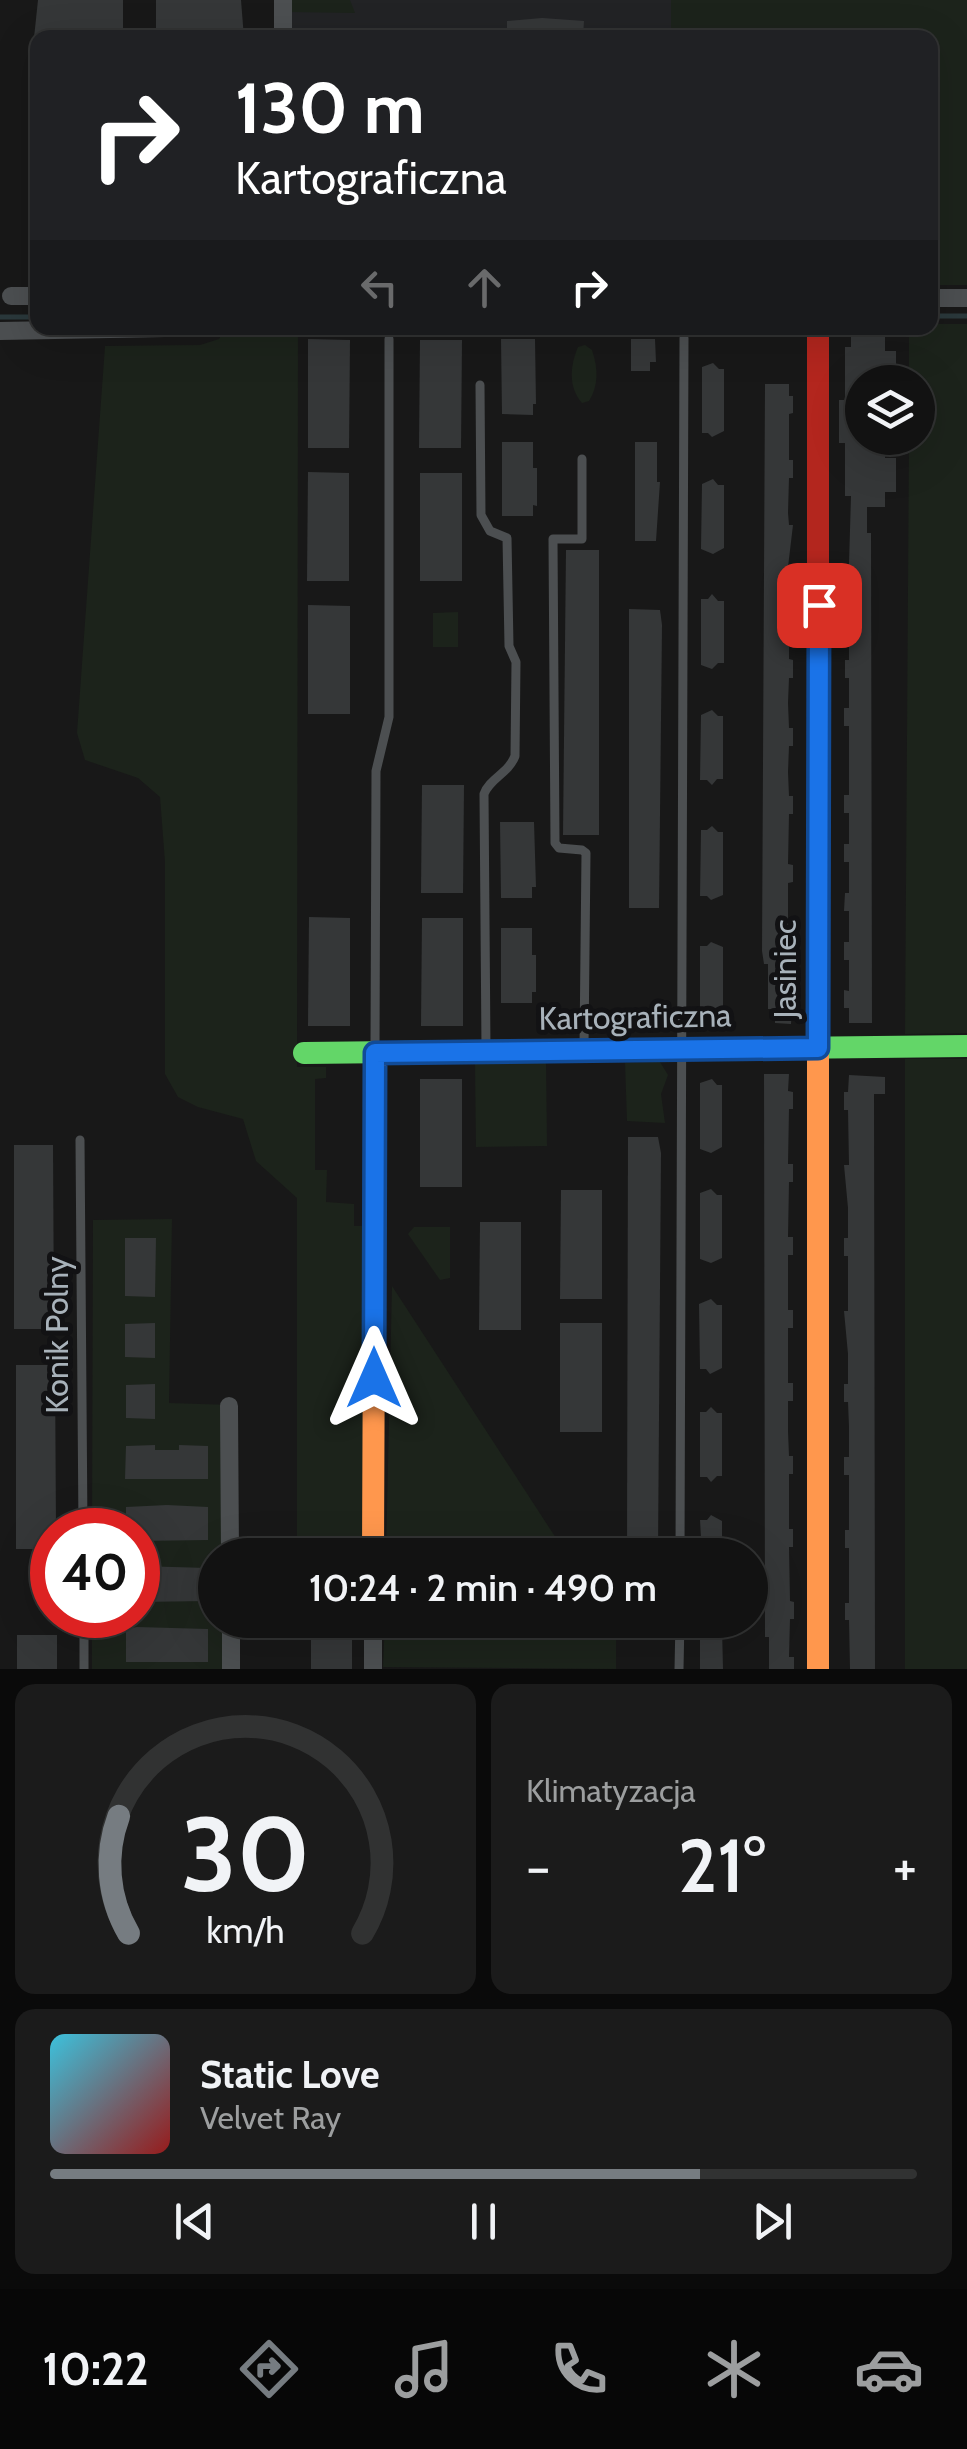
<!DOCTYPE html>
<html lang="pl">
<head>
<meta charset="utf-8">
<style>
  :root { --surface:#121212; --page:#1b1b1b; --text:#f1f3f6; --muted:#9c9e9f; --line:#313232; --accent:#767c81 }
  body { margin:0; font-family:Cabin,sans-serif; background:var(--page); color:var(--text); height:100vh; display:flex; flex-direction:column; font-size:38px; white-space:nowrap }
  * { box-sizing:border-box; margin:0 }
  p { font-size:32px; color:var(--muted) }
  .icon { flex:none; width:55px; height:55px; fill:none; stroke:currentColor; stroke-width:2; stroke-linecap:round; stroke-linejoin:round }
  .map { position:relative; height:1669px; overflow:hidden }
  .details { display:flex; flex-direction:column; gap:15px; padding:15px; background:#0a0a0a; flex:1 }
  .details>* { flex:none }
  .top-card { position:absolute; left:30px; top:30px; width:908px; height:305px; border-radius:20px; box-shadow:0 10px 40px #0002,0 0 0 2px var(--line); background:#202124; color:#fff; overflow:hidden }
  .tools { position:absolute; left:845px; top:365px; display:grid; gap:20px }
  .tools a { display:grid; place-items:center; width:90px; height:90px; border-radius:50%; background:var(--surface); box-shadow:0 10px 40px #0002,0 0 0 2px var(--line); font-size:50px }
  .speed { position:absolute; left:30px; top:1508px; display:flex; gap:20px; font-size:50px; font-weight:700; text-align:center }
  .speed>* { display:grid; place-content:center; width:130px; height:130px; border-radius:50%; background:var(--surface); box-shadow:0 10px 40px #0002,0 0 0 2px var(--line); line-height:1 }
  .speed .limit { border:15px solid #d22; background:#fff; color:#111 }
  .pin { position:absolute; display:grid; place-items:center; width:85px; height:85px; color:#fff; margin:-42px; border-radius:20px; box-shadow:0 5px 15px #0006 }
  .me { position:absolute; width:110px; margin:-55px; rotate:0deg; stroke-linejoin:round; filter:drop-shadow(0 0 8px #0008) }
  .turn { display:flex; align-items:center; gap:35px; height:210px; padding:0 40px; font-size:45px }
  .turn .icon { width:130px; height:130px; stroke-width:2.5 }
  .turn b { display:block; font-size:70px; line-height:85px }
  .lanes { display:flex; align-items:center; height:95px; padding:0 40px; background:#0003; justify-content:center; gap:50px; direction:ltr }
  .lanes .off { opacity:.35 }
  .big { font-size:75px; font-weight:600; line-height:1.1 }
  .details .tile { flex:1; display:flex; flex-direction:column; justify-content:center; gap:15px; min-width:0; padding:0 35px; border-radius:20px; background:var(--page) }
  .details .dial { align-items:center; gap:0 }
  .dial svg { height:260px; overflow:visible; fill:none; stroke:var(--line); stroke-width:7; stroke-linecap:round; text-anchor:middle }
  .dial text { fill:var(--text); stroke:none }
  .song { display:flex; align-items:center; gap:30px }
  .cover { width:120px; height:120px; border-radius:15px; background:linear-gradient(135deg,hsl(190 70% 55%),hsl(0 70% 35%)) }
  .played { height:10px; border-radius:5px; background:linear-gradient(90deg,var(--accent) 75%,var(--line) 75%) }
  .keys { display:flex; justify-content:space-around; direction:ltr }
  .heat { display:flex; justify-content:space-between; align-items:center; font-size:55px; direction:ltr }
  .details .tiles { flex:1; display:grid; gap:15px; grid-template-columns:1fr 1fr }
  .tile:last-child { grid-column:span 2 }
  .trip { position:absolute; left:198px; top:1538px; width:570px; height:100px; border-radius:50px; background:var(--surface); box-shadow:0 10px 40px #0002,0 0 0 2px var(--line); font-weight:600; line-height:100px; text-align:center }
  .tabs { display:flex; height:160px; justify-content:space-around; align-items:center; background:#070707; color:var(--muted) }
  .tabs .icon { width:70px; height:70px }
  .tabs .current { color:var(--accent) }
  .tabs b { font-size:45px; color:var(--text) }
  .map>svg:first-child { display:block }
</style>
</head>
<body>
<div class="map">
<svg width="967" height="1669" viewBox="0 0 967 1669">
  <rect width="100%" height="100%" fill="#181818"/>
  <path fill="#222325" d="M291 0H809L807 37 291 38Z"/>
  <g fill="#1c231b">
    <path d="M291 0H350L355 13 291 12Z"/>
    <path d="M671 0H967V285H930V38L671 34Z"/>
    <path d="M930 324H967V1033L905 1034 909 438H918V382H909V328H930Z"/>
    <path d="M225 328H298L297 1067H326V1078L315 1079V1170H327L326 1202 354 1204V1226H367L364 1555 297 1554V1198L256 1161 243 1119 198 1107 178 1097 165 1074V862L160 797 138 778 85 760 77 733 105 346 200 345 219 339Z"/>
    <path d="M585 345 592 350C598 368 599 385 589 401L582 403C568 387 570 366 578 347Z"/>
    <path d="M458 612V647H433V613Z"/>
    <rect x="905" y="1059" width="62" height="610"/>
    <path d="M546 1062 547 1146 476 1147 475 1063Z"/>
    <path d="M660 1062 668 1075 661 1094 665 1123 627 1121 625 1063Z"/>
    <path d="M172 1219 169 1403 232 1405 234 1555H215V1620H234L235 1669H92V1615H138V1530H92L93 1220Z"/>
    <path d="M414 1227H450V1278L440 1280 408 1234Z"/>
    <path d="M392 1286 567 1555H386Z"/>
    <path d="M385 1620H610L616 1630V1669L383 1667Z"/>
  </g>
  <g fill="none" stroke-linecap="round" stroke-linejoin="round">
    <g stroke="#2a383b" stroke-width="5">
      <path d="M930 316H967"/>
      <path d="M0 317H38"/>
    </g>
  </g>
  <g fill="#353738">
    <path d="M38 0H123V38H34Z"/>
    <path d="M156 0H241L244 38H156Z"/>
    <path d="M542 18 584 21 583 38H507V21Z"/>
    <path d="M851 336H885V351H896V382H862V438H870V443H885V458H896V492H885V507H867V533H871L872 1023H849V1008H844V990L849 991V960H844V942H849V911H844L845 893H849V862H844V844H849V813H844V795H849V726H844V708H849V678H845V660H849V630H845V612H849V582H845V564H849L851 496H845V443H839V400H845V347H851Z"/>
    <path d="M308 339 350 340 349 448H308Z"/>
    <path d="M501 339H535L536 404H533V415L502 414Z"/>
    <path d="M631 339H655L656 362H650V371H631Z"/>
    <path d="M420 340H462L461 448H419Z"/>
    <path d="M713 363 719 369H724V431L712 437 708 433H702V367Z"/>
    <path d="M765 384H789V396H793V413L789 414V460H793V478H789L788 513 789 525H793L788 567 789 591H793V609H789V659L793 660V678H789L788 703 789 728H793V746H789L788 772 789 796H793V814H789L788 864 793 865V882L788 883V933H793V951H788V986H793L791 1024 775 1023V1009H768V964H764L762 951Z"/>
    <path d="M502 442H533V468H537V506L533 505V516H502Z"/>
    <path d="M635 442H657V482H660L656 541H635Z"/>
    <path d="M308 472 349 473V581H307Z"/>
    <rect x="420" y="473" width="42" height="108"/>
    <path d="M713 479 718 485H724V548L713 554 701 549 702 484Z"/>
    <path d="M566 550H599V835H563Z"/>
    <path d="M712 594 718 601H724V663H718L712 669 701 665V599H708Z"/>
    <path d="M308 605 350 606V714H308Z"/>
    <path d="M629 609 660 610 662 625 659 908H629Z"/>
    <path d="M712 710 718 716H723V779H717L712 785 707 780H700L701 715Z"/>
    <path d="M422 785H464L463 893H421Z"/>
    <path d="M500 822H534L536 887H532V898H501Z"/>
    <path d="M712 826 718 832H723V895L711 900 707 896H700L701 830H707Z"/>
    <path d="M309 917 350 918V1026H308Z"/>
    <path d="M422 918H463V1026H421Z"/>
    <path d="M501 928H532V955H536V992H532V1003H501Z"/>
    <path d="M711 942 723 947V1010L711 1016 700 1012V946H707Z"/>
    <path d="M764 1074H789L788 1091 793 1092V1109H789L788 1164H793V1182H789L788 1237H793V1255H788V1310H793V1328H788V1383H793V1401H788V1431L789 1456H793V1474H789V1529H793V1547H789L790 1601 794 1602V1619H790L789 1657H794V1669H769V1637H765Z"/>
    <path d="M849 1075 885 1077V1094H874L875 1669H850L849 1620H845V1603H849V1548H845V1530H849V1475H844V1457H849V1427L848 1402H844V1384H848V1354L844 1311H848V1256H844V1238H848V1208L844 1165H849L848 1110H844V1092H848Z"/>
    <rect x="420" y="1079" width="42" height="108"/>
    <path d="M712 1079 717 1085H722V1147L711 1153 700 1149V1083Z"/>
    <path d="M628 1137H658L661 1153 658 1550H627Z"/>
    <path d="M14 1145H53L54 1329H14Z"/>
    <path d="M711 1189 717 1195H722V1258L711 1263 700 1259V1193Z"/>
    <path d="M561 1190H602V1299H560Z"/>
    <path d="M480 1222H521V1330H479Z"/>
    <path d="M125 1238H156L155 1297 125 1296Z"/>
    <path d="M711 1299 717 1305H722V1368L710 1374 706 1369H700L699 1304Z"/>
    <path d="M155 1323V1358L125 1357V1324Z"/>
    <rect x="560" y="1323" width="42" height="109"/>
    <path d="M16 1365H55L56 1530H52V1549H16Z"/>
    <path d="M155 1384V1419L126 1418V1385Z"/>
    <path d="M711 1407 717 1413H722V1476H717L711 1482 707 1477H700V1412H706Z"/>
    <path d="M155 1445V1450H179V1445L208 1446V1479H125L126 1446Z"/>
    <path d="M167 1505 208 1507V1540L138 1541V1530H126V1507Z"/>
    <path d="M711 1515 722 1521V1555H702L700 1520H707Z"/>
    <path d="M138 1566 208 1568V1601L138 1602Z"/>
    <rect x="311" y="1620" width="41" height="49"/>
    <path d="M711 1621 717 1627H722L723 1669H700V1626H707Z"/>
    <path d="M137 1627 208 1629V1662H126V1629Z"/>
    <rect x="17" y="1635" width="40" height="34"/>
  </g>
  <g fill="none" stroke-linecap="round" stroke-linejoin="round">
    <g stroke="#4c4f51" stroke-width="9">
      <path d="M480 385 481 515 490 531 507 538 509 646 516 662 515 756C508 774 490 778 484 794L486 1049"/>
      <path d="M582 459V539H553L555 843 559 848 582 850 586 853 584 1048"/>
      <path d="M375 1049 376 771 389 717V339"/>
      <path d="M80 1140 83 1530"/>
      <path d="M680 1555 684 338"/>
      <path d="M84 1615V1669"/>
      <path d="M679 1669 680 1620"/>
    </g>
    <g stroke="#4c4f51" stroke-width="18">
      <path d="M283 38V0"/>
      <path d="M11 296H38"/>
      <path d="M930 298H967"/>
      <path d="M0 331 166 328"/>
      <path d="M229 1406 230 1555"/>
      <path d="M231 1620V1669"/>
      <path d="M373 1669V1620"/>
    </g>
    <path stroke="#63d668" stroke-width="22" d="M304 1053 967 1046"/>
    <g stroke="#ff974d" stroke-width="22">
      <path d="M818 795V1669"/>
      <path d="M373 1555 375 1067"/>
    </g>
    <path stroke="#b3261e" stroke-width="22" d="M818 330V795"/>
  </g>
  <g fill="none" stroke-linecap="round" stroke-linejoin="round">
    <defs>
      <path id="route" d="M374 1378 375 1053 818 1048 819 605"/>
    </defs>
    <use href="#route" stroke="#114b97" stroke-width="25"/>
    <use href="#route" stroke="#1a73e8" stroke-width="18"/>
  </g>
  <g text-anchor="middle" stroke-width="10" stroke-linejoin="round" paint-order="stroke">
    <g font-size="32" fill="#a8b2ba" stroke="#121214">
      <text transform="translate(785 969) rotate(-90)" y="11">Jasiniec</text>
      <text transform="translate(635 1017) rotate(-1)" y="11">Kartograficzna</text>
      <text transform="translate(57 1335) rotate(-90)" y="11">Konik Polny</text>
    </g>
  </g>
</svg>
<div class="tools">
<a><svg class="icon" aria-label="layers" viewBox="0 0 24 24"><path d="M12 4l9 5-9 5-9-5zM3 14l9 5 9-5"/></svg></a>
</div>
<div class="speed"><div class="limit">40</div></div>
<div class="pin" style="left:819px;top:605px;background:#d93025"><svg class="icon" aria-label="arrive" viewBox="0 0 24 24"><path d="M6 21V4h12l-3 4 3 4H6"/></svg></div>
<svg class="me" style="left:374px;top:1378px" viewBox="-20 -20 40 40"><path d="M0-17L14 15 0 8-14 15z" fill="#1a73e8" stroke="#fff" stroke-width="4"/></svg>
<div class="trip">10:24 · 2 min · 490 m</div>
<div class="top-card">
<div class="turn"><svg class="icon" aria-label="right" viewBox="0 0 24 24"><path d="M7 20v-9h11M14 6l5 5-5 5"/></svg><div><b>130 m</b>Kartograficzna</div></div>
<div class="lanes"><svg class="icon off" aria-label="left" viewBox="0 0 24 24"><path d="M17 20v-9H6M10 6l-5 5 5 5"/></svg><svg class="icon off" aria-label="ahead" viewBox="0 0 24 24"><path d="M12 20V5M6 11l6-6 6 6"/></svg><svg class="icon" aria-label="right" viewBox="0 0 24 24"><path d="M7 20v-9h11M14 6l5 5-5 5"/></svg></div>
</div>
</div>
<section class="details">
<div class="tiles">
<div class="tile dial"><svg viewBox="0 0 100 80">
<path d="M14 69A42 42 0 1 1 86 69"/>
<path d="M14 69A42 42 0 0 1 11 33" stroke="#767c81"/>
<text x="50" y="56" font-size="32" font-weight="700">30</text>
<text x="50" y="72" font-size="11">km/h</text>
</svg></div>
<div class="tile"><p>Klimatyzacja</p>
<div class="heat"><a>−</a><b class="big">21°</b><a>+</a></div>
</div>
<div class="tile">
<div class="song"><i class="cover"></i><div><b>Static Love</b><p>Velvet Ray</p></div></div>
<div class="played"></div>
<div class="keys"><svg class="icon" aria-label="previous" viewBox="0 0 24 24"><path d="M18 5L8 12l10 7zM5 5v14"/></svg><svg class="icon" aria-label="pause" viewBox="0 0 24 24"><path d="M8 5v14M16 5v14"/></svg><svg class="icon" aria-label="next" viewBox="0 0 24 24"><path d="M6 5l10 7-10 7zM19 5v14"/></svg></div>
</div>
</div>
</section>
<nav class="tabs">
<b>10:22</b>
<svg class="icon current" aria-label="directions" viewBox="0 0 24 24"><path d="M12 3l9 9-9 9-9-9zM9 14v-3h6M13 9l2 2-2 2"/></svg>
<svg class="icon" aria-label="music" viewBox="0 0 24 24"><path d="M9 18V5l10-2v13"/><circle cx="6" cy="18" r="3"/><circle cx="16" cy="16" r="3"/></svg>
<svg class="icon" aria-label="phone" viewBox="0 0 24 24"><path d="M5 4h4l2 5-3 2q2 4 5 5l2-3 5 2v4C11 20 4 13 5 4z"/></svg>
<svg class="icon" aria-label="climate" viewBox="0 0 24 24"><path d="M12 3v18M4 7l16 10M4 17L20 7"/></svg>
<svg class="icon" aria-label="car" viewBox="0 0 24 24"><path d="M5 17H2v-5l4-1 3-4h7l3 4 3 1v5h-3M9 17h6M6 11h13"/><circle cx="7" cy="17" r="2"/><circle cx="17" cy="17" r="2"/></svg>
</nav>
</body>
</html>
